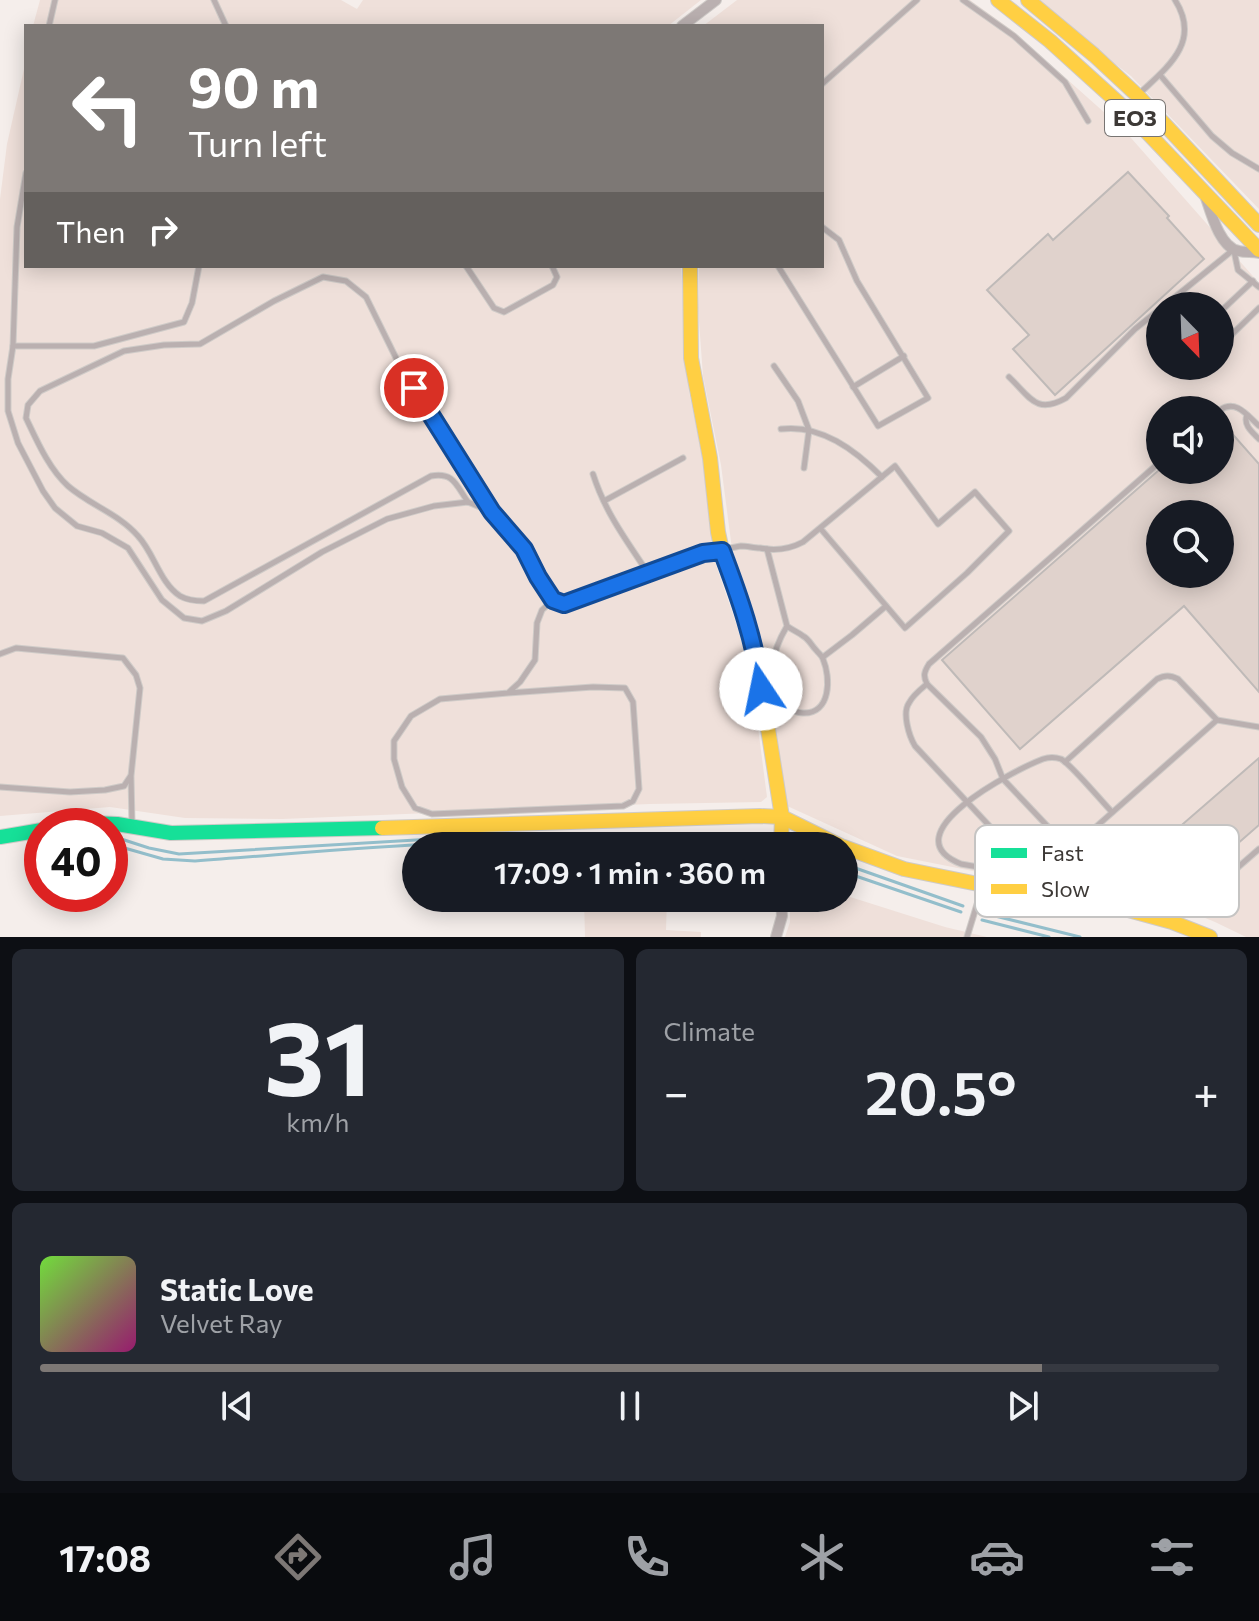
<!DOCTYPE html>
<html lang="en">
<head>
<meta charset="utf-8">
<style>
  :root { --surface:#171b24; --page:#242831; --text:#f1f3f6; --muted:#9ea1a6; --line:#363941; --accent:#7d7875 }
  body { margin:0; font-family:Commissioner,sans-serif; background:var(--page); color:var(--text); height:100vh; display:flex; flex-direction:column; font-size:30px; white-space:nowrap }
  * { box-sizing:border-box; margin:0 }
  p { font-size:26px; color:var(--muted) }
  .icon { flex:none; width:44px; height:44px; fill:none; stroke:currentColor; stroke-width:2; stroke-linecap:round; stroke-linejoin:round }
  .map { position:relative; height:937px; overflow:hidden }
  .details { display:flex; flex-direction:column; gap:12px; padding:12px; background:#0d0f14; flex:1 }
  .details>* { flex:none }
  .guide { position:absolute; left:24px; top:24px; width:800px; height:244px; border-radius:0px; box-shadow:0 4px 20px #0003; background:#7d7875; color:#fff; overflow:hidden }
  .needle { width:52px; rotate:157deg }
  .fabs { position:absolute; left:1146px; top:292px; display:grid; gap:16px }
  .fabs a { display:grid; place-items:center; width:88px; height:88px; border-radius:50%; background:var(--surface); box-shadow:0 4px 20px #0003; font-size:40px }
  .speed { position:absolute; left:24px; top:808px; display:flex; gap:16px; font-size:40px; font-weight:700; text-align:center }
  .speed>* { display:grid; place-content:center; width:104px; height:104px; border-radius:50%; background:var(--surface); box-shadow:0 4px 20px #0003; line-height:1 }
  .speed .limit { border:12px solid #d22; background:#fff; color:#111 }
  .pin { position:absolute; display:grid; place-items:center; width:68px; height:68px; color:#fff; margin:-34px; border:4px solid #fff; border-radius:50%; box-shadow:0 2px 8px #0007 }
  .me { position:absolute; width:88px; margin:-44px; rotate:349deg; stroke-linejoin:round; filter:drop-shadow(0 0 6px #0008) }
  .turn { display:flex; align-items:center; gap:28px; height:168px; padding:0 32px; font-size:36px }
  .turn .icon { width:104px; height:104px; stroke-width:2.5 }
  .turn b { display:block; font-size:56px; line-height:68px }
  .then { display:flex; align-items:center; height:76px; padding:0 32px; background:#0003; gap:16px; font-size:30px }
  .big { font-size:60px; font-weight:600; line-height:1.1 }
  .details .card { flex:1; display:flex; flex-direction:column; justify-content:center; gap:12px; min-width:0; padding:0 28px; border-radius:12px; background:var(--page) }
  .details .dial { align-items:center; gap:0 }
  .dial b { font-size:104px; line-height:1 }
  .song { display:flex; align-items:center; gap:24px }
  .cover { width:96px; height:96px; border-radius:12px; background:linear-gradient(135deg,hsl(100 70% 55%),hsl(320 70% 35%)) }
  .played { height:8px; border-radius:4px; background:linear-gradient(90deg,var(--accent) 85%,var(--line) 85%) }
  .keys { display:flex; justify-content:space-around; direction:ltr }
  .heat { display:flex; justify-content:space-between; align-items:center; font-size:44px; direction:ltr }
  .details .tiles { flex:1; display:grid; gap:12px; grid-template-columns:1fr 1fr }
  .card:last-child { grid-column:span 2 }
  .trip { position:absolute; left:402px; top:832px; width:456px; height:80px; border-radius:40px; background:var(--surface); box-shadow:0 4px 20px #0003; font-weight:600; line-height:80px; text-align:center }
  .tab-bar { display:flex; height:128px; justify-content:space-around; align-items:center; background:#090b0e; color:var(--muted) }
  .tab-bar .icon { width:56px; height:56px }
  .tab-bar .selected { color:var(--accent) }
  .tab-bar b { font-size:36px; color:var(--text) }
  .map>svg:first-child { display:block }
</style>
</head>
<body>
<div class="map">
<svg width="1259" height="937" viewBox="0 0 1259 937">
  <rect width="100%" height="100%" fill="#f5eeeb"/>
  <g fill="#efe0da" fill-rule="evenodd">
    <path d="M40 0H341L357 9 363 0H701L668 26H33Z"/>
    <path d="M737 0H970L1013 31 1124 130 1259 283V937H1246L1215 922 1147 894 1018 880 897 856 785 805 769 693 755 621 732 549 721 465 703 376 698 308 699 266H822V26H703ZM1160 306H1220V366H1160ZM1160 410H1220V470H1160ZM1160 514H1220V574H1160Z"/>
    <path d="M1032 0H1259V209L1131 76Z"/>
    <path d="M26 60V266H681L689 392 703 461 715 562 736 623 751 674 767 797 761 802 650 804 282 819 185 818 110 807 0 816V199L7 144Z"/>
    <path d="M844 895 945 927 987 937H785L790 922V898H844Z"/>
    <path d="M584 898H667L666 930 701 932V937H585Z"/>
  </g>
  <g fill="none" stroke-linecap="round" stroke-linejoin="round">
    <g stroke="#93becb" stroke-width="3">
      <path d="M115 837 149 848 179 854 450 838 552 835 702 846"/>
      <path d="M114 845 163 859 195 861C336 851 480 834 621 846"/>
      <path d="M844 864 963 906"/>
      <path d="M844 872 961 912"/>
      <path d="M983 913 1080 937"/>
      <path d="M982 920 1049 937"/>
    </g>
  </g>
  <g fill="#e0d2cc" stroke="#bfbab8" stroke-width="2" fill-rule="evenodd">
    <path d="M1128 172 1169 216 1167 218 1204 259 1055 395 1013 349 1029 335 987 290 1048 234 1053 240Z"/>
    <path d="M1220 420 1259 464V692L1184 606 1020 749 942 660 1159 470H1220ZM1160 514H1220V574H1160Z"/>
    <path d="M1259 758V825L1181 893 1146 856Z"/>
  </g>
  <g fill="none" stroke-linecap="round" stroke-linejoin="round">
    <defs>
      <g id="lane">
        <path d="M214 0 226 26"/>
        <path d="M963 0 1014 36 1065 82 1088 121"/>
        <path d="M49 26 55 0"/>
        <path d="M1160 75 1212 136 1232 153 1259 169"/>
        <path d="M822 84 917 0"/>
        <path d="M1141 92C1169 66 1201 41 1175 0"/>
        <path d="M26 173 17 227 13 346 8 379V411L18 443 43 491 55 508 77 526 102 533 128 548 162 600 184 618 202 621 226 611 322 552 387 519 434 506 468 502 492 512 524 549 538 577 553 600 564 604 703 553C716 552 728 548 741 546 747 546 754 548 760 548 775 551 790 549 803 542L895 466 938 524 975 492 1009 531 967 573 905 628 820 528"/>
        <path d="M1234 251 1238 270 1259 287"/>
        <path d="M466 266 494 308 504 312 553 285 557 277 552 266"/>
        <path d="M778 266 878 426 928 398 857 281 839 240 822 227"/>
        <path d="M1164 306 1233 250"/>
        <path d="M1220 312 1253 281"/>
        <path d="M13 346H94L184 322 192 303 199 266"/>
        <path d="M1220 346 1259 308"/>
        <path d="M774 366 798 401 809 430 804 468"/>
        <path d="M1009 377C1030 397 1036 415 1066 398L1135 329 1160 309"/>
        <path d="M853 387 904 356"/>
        <path d="M1220 410C1236 399 1247 415 1259 426"/>
        <path d="M1247 415C1243 425 1252 432 1259 439"/>
        <path d="M781 429C821 424 855 450 882 477"/>
        <path d="M593 474C605 512 626 540 648 573"/>
        <path d="M604 501 683 458"/>
        <path d="M468 502C456 485 454 472 431 476L204 601C197 601 187 600 180 596 160 583 154 553 138 536 119 514 90 505 68 486 49 469 37 441 26 418L28 405 40 391 124 351 164 345 200 344 274 301 323 277 346 281 366 297 399 364 492 512"/>
        <path d="M767 549 787 626C792 630 798 632 803 636 809 639 811 645 816 650 819 654 821 654 823 659 831 678 831 714 803 713 796 713 790 709 786 706 760 687 774 648 787 626"/>
        <path d="M0 654 16 648 123 658 136 675 140 688 131 776 132 824"/>
        <path d="M823 657 852 635 886 606"/>
        <path d="M927 684C921 689 913 695 909 703 902 713 909 736 915 746L1037 877"/>
        <path d="M508 693 593 687 625 688 633 702 639 789 633 801 623 806 432 814 415 808 402 787 394 759V741L411 716 440 699 508 693 520 682 535 660 537 623 542 610 553 600"/>
        <path d="M1065 762 1157 679C1165 675 1170 675 1178 679L1217 720 1259 727"/>
        <path d="M0 787 70 792 105 790 124 786 130 777"/>
        <path d="M1112 812C1102 802 1071 764 1061 759 1055 757 1049 757 1043 759 1014 770 888 835 961 864L1177 902H1191L1204 897 1259 849"/>
        <path d="M1070 850 1003 779 995 759 981 737 927 684C923 676 924 672 929 664L1160 462"/>
        <path d="M1038 878 1217 720"/>
        <path d="M967 937 982 888"/>
      </g>
      <g id="street">
        <path d="M682 26 716 0"/>
        <path d="M1206 198C1211 213 1220 248 1239 251 1246 253 1252 251 1259 253"/>
        <path d="M776 937 782 916 781 898"/>
      </g>
      <g id="fast">
        <path d="M63 826 91 823 117 824 171 833 382 828"/>
        <path d="M0 837 42 830"/>
      </g>
      <g id="slow">
        <path d="M998 0 1050 41 1124 108 1259 250"/>
        <path d="M1028 0 1094 55 1138 96 1259 225"/>
        <path d="M690 266 691 358 710 458 718 532 722 551 741 601 759 672 782 817 781 846"/>
        <path d="M382 828 760 816 782 817 841 846"/>
        <path d="M844 847 904 869 983 885 1121 908 1172 922 1210 937"/>
      </g>
    </defs>
    <use href="#lane" stroke="#cfcbc8" stroke-width="7"/>
    <use href="#street" stroke="#cfcbc8" stroke-width="12"/>
    <use href="#fast" stroke="#cfcbc8" stroke-width="16"/>
    <use href="#slow" stroke="#cfcbc8" stroke-width="16"/>
    <use href="#lane" stroke="#bab0b0" stroke-width="5"/>
    <use href="#street" stroke="#bab0b0" stroke-width="10"/>
    <use href="#fast" stroke="#16e098" stroke-width="14"/>
    <use href="#slow" stroke="#ffcf43" stroke-width="14"/>
  </g>
  <g fill="none" stroke-linecap="round" stroke-linejoin="round">
    <defs>
      <path id="route" d="M414 388 492 512 524 549 538 577 553 600 564 604 703 553 722 551C739 596 755 641 761 689"/>
    </defs>
    <use href="#route" stroke="#114b97" stroke-width="20"/>
    <use href="#route" stroke="#1a73e8" stroke-width="14"/>
  </g>
  <g text-anchor="middle" stroke-width="6" stroke-linejoin="round" paint-order="stroke">
    <rect fill="#fff" stroke="#777472" stroke-width="2" x="1105" y="100" width="60" height="36" rx="6"/>
    <g font-size="22" font-weight="bold" fill="#3d3936">
      <text x="1135" y="126">ΕΟ3</text>
    </g>
  </g>
  <rect x="975" y="825" width="264" height="92" rx="12" fill="#fff" stroke="#c5c4c3" stroke-width="2"/>
  <rect x="991" y="848" width="36" height="10" fill="#16e098"/>
  <rect x="991" y="884" width="36" height="10" fill="#ffcf43"/>
  <g font-size="22" fill="#3d3936">
    <text x="1041" y="861">Fast</text>
    <text x="1041" y="897">Slow</text>
  </g>
</svg>
<div class="fabs">
<a><svg class="needle" viewBox="-14 -14 28 28"><path d="M0-13l5 13h-10z" fill="#e53935"/><path d="M0 13l5-13h-10z" fill="#9ea1a6"/></svg></a>
<a><svg class="icon" aria-label="sound" viewBox="0 0 24 24"><path d="M4 9h4l5-4v14l-5-4H4zM17 9q2 3 0 6"/></svg></a>
<a><svg class="icon" aria-label="search" viewBox="0 0 24 24"><circle cx="10" cy="10" r="6"/><path d="M15 15l6 6"/></svg></a>
</div>
<div class="speed"><div class="limit">40</div></div>
<div class="pin" style="left:414px;top:388px;background:#d93025"><svg class="icon" aria-label="arrive" viewBox="0 0 24 24"><path d="M6 21V4h12l-3 4 3 4H6"/></svg></div>
<svg class="me" style="left:761px;top:689px" viewBox="-20 -20 40 40"><circle r="19" fill="#fff"/><path d="M0-13L10 11 0 6-10 11z" fill="#1a73e8"/></svg>
<div class="trip">17:09 · 1 min · 360 m</div>
<div class="guide">
<div class="turn"><svg class="icon" aria-label="left" viewBox="0 0 24 24"><path d="M17 20v-9H6M10 6l-5 5 5 5"/></svg><div><b>90 m</b>Turn left</div></div>
<div class="then">Then<svg class="icon" aria-label="right" viewBox="0 0 24 24"><path d="M7 20v-9h11M14 6l5 5-5 5"/></svg></div>
</div>
</div>
<section class="details">
<div class="tiles">
<div class="card dial"><b>31</b><p>km/h</p></div>
<div class="card"><p>Climate</p>
<div class="heat"><a>−</a><b class="big">20.5°</b><a>+</a></div>
</div>
<div class="card">
<div class="song"><i class="cover"></i><div><b>Static Love</b><p>Velvet Ray</p></div></div>
<div class="played"></div>
<div class="keys"><svg class="icon" aria-label="previous" viewBox="0 0 24 24"><path d="M18 5L8 12l10 7zM5 5v14"/></svg><svg class="icon" aria-label="pause" viewBox="0 0 24 24"><path d="M8 5v14M16 5v14"/></svg><svg class="icon" aria-label="next" viewBox="0 0 24 24"><path d="M6 5l10 7-10 7zM19 5v14"/></svg></div>
</div>
</div>
</section>
<nav class="tab-bar">
<b>17:08</b>
<svg class="icon selected" aria-label="directions" viewBox="0 0 24 24"><path d="M12 3l9 9-9 9-9-9zM9 14v-3h6M13 9l2 2-2 2"/></svg>
<svg class="icon" aria-label="music" viewBox="0 0 24 24"><path d="M9 18V5l10-2v13"/><circle cx="6" cy="18" r="3"/><circle cx="16" cy="16" r="3"/></svg>
<svg class="icon" aria-label="phone" viewBox="0 0 24 24"><path d="M5 4h4l2 5-3 2q2 4 5 5l2-3 5 2v4C11 20 4 13 5 4z"/></svg>
<svg class="icon" aria-label="climate" viewBox="0 0 24 24"><path d="M12 3v18M4 7l16 10M4 17L20 7"/></svg>
<svg class="icon" aria-label="car" viewBox="0 0 24 24"><path d="M5 17H2v-5l4-1 3-4h7l3 4 3 1v5h-3M9 17h6M6 11h13"/><circle cx="7" cy="17" r="2"/><circle cx="17" cy="17" r="2"/></svg>
<svg class="icon" aria-label="filters" viewBox="0 0 24 24"><path d="M4 7h16M4 17h16"/><circle cx="9" cy="7" r="2"/><circle cx="15" cy="17" r="2"/></svg>
</nav>
</body>
</html>
